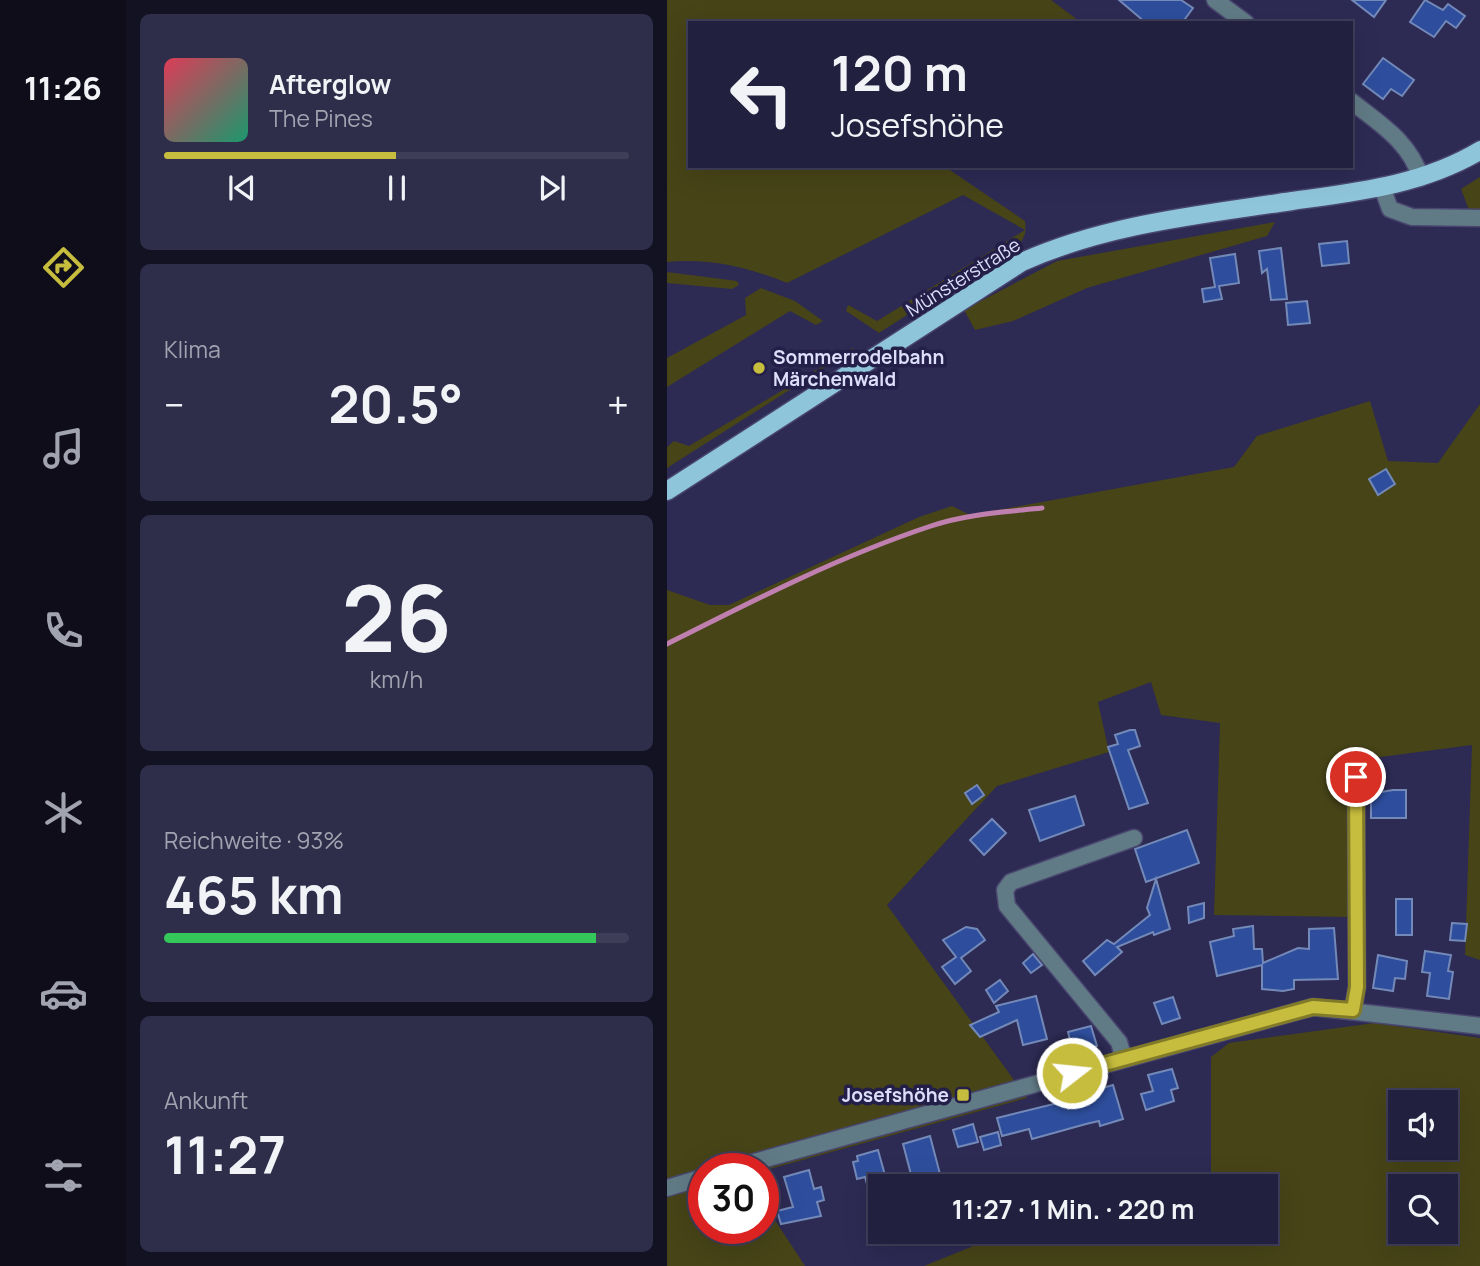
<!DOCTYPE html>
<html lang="de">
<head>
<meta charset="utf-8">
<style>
  :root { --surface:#22203f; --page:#2e2d4a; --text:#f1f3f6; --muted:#a2a3b0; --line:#3f3e59; --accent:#c6bc3d }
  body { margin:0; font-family:Manrope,sans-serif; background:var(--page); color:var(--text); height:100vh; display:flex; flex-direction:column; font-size:26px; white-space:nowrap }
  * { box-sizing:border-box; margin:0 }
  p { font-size:23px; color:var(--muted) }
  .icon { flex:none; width:38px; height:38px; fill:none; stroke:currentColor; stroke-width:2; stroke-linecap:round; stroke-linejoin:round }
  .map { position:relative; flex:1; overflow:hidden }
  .details { display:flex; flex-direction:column; gap:14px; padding:14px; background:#131223; width:541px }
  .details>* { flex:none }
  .guide { position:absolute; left:21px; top:21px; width:665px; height:147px; border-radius:0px; box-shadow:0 7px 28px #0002,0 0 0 2px var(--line); background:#22203f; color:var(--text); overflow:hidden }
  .fabs { position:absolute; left:721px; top:1090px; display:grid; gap:14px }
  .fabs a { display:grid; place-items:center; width:70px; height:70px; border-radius:0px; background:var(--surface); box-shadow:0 7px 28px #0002,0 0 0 2px var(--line); font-size:35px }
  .speed { position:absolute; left:21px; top:1153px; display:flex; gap:14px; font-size:35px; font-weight:700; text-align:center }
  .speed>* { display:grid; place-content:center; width:91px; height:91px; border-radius:50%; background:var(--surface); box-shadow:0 7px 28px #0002,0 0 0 2px var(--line); line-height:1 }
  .speed .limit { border:10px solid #d22; background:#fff; color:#111 }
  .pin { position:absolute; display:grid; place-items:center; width:60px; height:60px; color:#fff; margin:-30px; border:4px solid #fff; border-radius:50%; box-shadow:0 2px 7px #0007 }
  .me { position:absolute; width:77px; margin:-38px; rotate:74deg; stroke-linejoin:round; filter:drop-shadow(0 0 5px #0008) }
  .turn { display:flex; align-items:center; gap:24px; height:147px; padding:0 28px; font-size:32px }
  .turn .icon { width:91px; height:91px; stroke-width:2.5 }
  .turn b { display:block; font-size:49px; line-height:60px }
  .big { font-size:52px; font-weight:700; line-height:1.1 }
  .details .widget { flex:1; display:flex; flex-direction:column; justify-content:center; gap:10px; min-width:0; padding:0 24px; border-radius:10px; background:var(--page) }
  .details .dial { align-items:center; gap:0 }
  .dial b { font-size:91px; line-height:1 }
  .song { display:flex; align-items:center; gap:21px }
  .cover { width:84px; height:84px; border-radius:10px; background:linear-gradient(135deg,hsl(350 70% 55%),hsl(160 70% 35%)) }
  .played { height:7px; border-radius:4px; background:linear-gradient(90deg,var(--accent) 50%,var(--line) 50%) }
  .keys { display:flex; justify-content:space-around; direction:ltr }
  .heat { display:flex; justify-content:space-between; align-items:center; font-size:38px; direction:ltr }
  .charge { height:10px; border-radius:5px; background:linear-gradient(90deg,#34c759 93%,var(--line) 0) }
  .trip { position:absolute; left:201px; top:1174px; width:410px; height:70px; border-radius:0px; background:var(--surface); box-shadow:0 7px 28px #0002,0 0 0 2px var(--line); font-weight:700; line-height:70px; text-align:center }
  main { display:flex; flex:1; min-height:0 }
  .dock { display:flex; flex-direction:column; width:126px; justify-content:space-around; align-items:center; background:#0e0d19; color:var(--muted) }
  .dock .icon { width:49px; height:49px }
  .dock .current { color:var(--accent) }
  .dock b { font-size:32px; color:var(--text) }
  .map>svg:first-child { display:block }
</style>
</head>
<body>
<main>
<nav class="dock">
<b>11:26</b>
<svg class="icon current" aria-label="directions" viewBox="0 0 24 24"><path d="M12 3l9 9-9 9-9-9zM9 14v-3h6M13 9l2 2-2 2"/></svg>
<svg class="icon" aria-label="music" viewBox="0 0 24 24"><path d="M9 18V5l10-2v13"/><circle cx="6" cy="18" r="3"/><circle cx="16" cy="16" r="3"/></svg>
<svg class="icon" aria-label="phone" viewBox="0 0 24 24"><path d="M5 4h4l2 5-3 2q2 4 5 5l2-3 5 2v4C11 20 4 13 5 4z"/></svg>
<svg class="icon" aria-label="climate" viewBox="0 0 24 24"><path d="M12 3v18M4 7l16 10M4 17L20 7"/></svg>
<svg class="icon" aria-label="car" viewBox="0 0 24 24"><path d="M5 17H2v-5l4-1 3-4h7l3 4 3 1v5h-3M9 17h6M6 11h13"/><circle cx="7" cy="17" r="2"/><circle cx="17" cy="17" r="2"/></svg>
<svg class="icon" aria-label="filters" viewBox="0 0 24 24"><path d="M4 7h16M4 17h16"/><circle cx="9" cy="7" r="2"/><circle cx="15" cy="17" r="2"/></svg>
</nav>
<section class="details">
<div class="widget">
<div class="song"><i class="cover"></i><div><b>Afterglow</b><p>The Pines</p></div></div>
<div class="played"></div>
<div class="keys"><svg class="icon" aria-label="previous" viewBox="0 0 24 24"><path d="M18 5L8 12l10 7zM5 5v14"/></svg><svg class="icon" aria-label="pause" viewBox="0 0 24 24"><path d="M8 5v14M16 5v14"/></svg><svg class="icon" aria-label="next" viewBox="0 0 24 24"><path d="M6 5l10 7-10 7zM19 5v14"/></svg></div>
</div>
<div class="widget"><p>Klima</p>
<div class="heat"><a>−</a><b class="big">20.5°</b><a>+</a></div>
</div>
<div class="widget dial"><b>26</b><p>km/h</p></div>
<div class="widget"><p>Reichweite · 93%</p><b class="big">465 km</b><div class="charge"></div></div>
<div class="widget"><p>Ankunft</p><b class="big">11:27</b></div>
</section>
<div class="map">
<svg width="814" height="1266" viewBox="0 0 814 1266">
  <rect width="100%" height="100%" fill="#2d2a54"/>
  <g fill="#474418" fill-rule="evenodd">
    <path d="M0 0H384L415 23H23V166H277L358 221C359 230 359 234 354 242L212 333 179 311 181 305 210 321 358 230 296 195 120 283C80 267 43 258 0 262Z"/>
    <path d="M813 177V212L802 210 794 189Z"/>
    <path d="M608 222 600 236 420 288 346 321 308 330 297 310 390 261Z"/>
    <path d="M0 272 70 281 72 285 65 289 0 283Z"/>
    <path d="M94 288 128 301 156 321 149 325 123 311 0 387V358L79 315 78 298Z"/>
    <path d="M186 348 187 349 0 468V447L7 441 22 446Z"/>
    <path d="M703 401 721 461 771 463 813 404V960L798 955 805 745 683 761 684 917 547 915 553 723 494 715 484 682 431 702 442 752 330 786 220 905 360 1098 96 1171 37 1169V1228H96V1202L138 1266H0V590L43 605H62L252 517 285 506 303 515 567 467 590 436Z"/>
    <path d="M707 1023 813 1038V1266H257L341 1232H598V1186H544V1057L562 1043ZM733 1102H779V1148H733ZM733 1186H779V1232H733Z"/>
  </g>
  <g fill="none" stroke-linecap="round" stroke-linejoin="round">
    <path stroke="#c080af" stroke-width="5" d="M0 644C85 601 173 556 264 526 299 514 338 512 375 508"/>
  </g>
  <g fill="#2e4e9d" stroke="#7389b8" stroke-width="2">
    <path d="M452 0H514L526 8 515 23H479Z"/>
    <path d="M685 0H719L707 17Z"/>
    <path d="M758 0 776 10 781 4 798 16 789 28 779 21 767 37 743 22Z"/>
    <path d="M716 58 747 80 735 96 724 89 716 99 696 84Z"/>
    <path d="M680 241 682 263 655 266 652 244Z"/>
    <path d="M614 248 620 299 604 300 600 269 595 273 592 251Z"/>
    <path d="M568 254 572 283 552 286 555 299 537 302 535 289 548 287 543 258Z"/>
    <path d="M640 301 643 323 621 325 619 303Z"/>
    <path d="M719 469 728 484 711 495 702 479Z"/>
    <path d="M463 730H468L473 746 461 750 481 803 462 809 441 747 451 744 448 735Z"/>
    <path d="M310 785 317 795 305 804 298 793Z"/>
    <path d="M726 790H739V818H704V796L708 793Z"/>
    <path d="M408 796 417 825 373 841 362 810Z"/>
    <path d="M325 819 339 833 317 855 303 840Z"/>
    <path d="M520 830 532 863 479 882 468 849Z"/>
    <path d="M489 879 503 929 487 935 486 932 450 947 455 952 428 975 416 961 440 940 447 944 483 915 480 908Z"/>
    <rect x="729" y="899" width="16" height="36"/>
    <path d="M537 903V918L522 923 521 907Z"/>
    <path d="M785 923 800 924 798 941 783 940Z"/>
    <path d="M586 926 587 949H595L596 963 631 948 642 949V929L667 928 671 979 627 980V989L616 991 595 989V965L550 976 543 942 567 936 566 929Z"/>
    <path d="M299 927 310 929 318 940 294 958 304 971 288 984 275 967 289 957 276 940Z"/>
    <path d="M758 951 784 955 781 971 786 972 782 999 760 996 763 973 755 972Z"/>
    <path d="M366 954 375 965 364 973 356 963Z"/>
    <path d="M711 955 740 961 738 979 728 978 726 991 706 988Z"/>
    <path d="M333 980 341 991 327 1003 319 990Z"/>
    <path d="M369 996 380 1039 356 1045 350 1020 313 1037 303 1025 332 1012 329 1006Z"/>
    <path d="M506 997 513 1018 495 1024 487 1003Z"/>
    <path d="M424 1026 430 1046 406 1052 401 1032Z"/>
    <path d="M505 1069 511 1088 504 1090 507 1101 479 1110 474 1094 486 1091 481 1075Z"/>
    <path d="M446 1085 456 1119 433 1126 432 1121 419 1124 365 1139 362 1129 335 1136 330 1118 399 1101 401 1109 425 1102 422 1092Z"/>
    <path d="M306 1124 311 1142 291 1147 286 1130Z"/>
    <path d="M331 1132 334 1145 317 1150 313 1137Z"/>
    <path d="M263 1136 273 1174 246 1182 236 1144Z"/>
    <path d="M211 1150 221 1186 202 1191 198 1177 190 1179 186 1162 191 1161 190 1156Z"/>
    <path d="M142 1170 147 1189 154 1187 157 1200 150 1202 154 1216 114 1224 110 1211 126 1207 117 1177Z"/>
  </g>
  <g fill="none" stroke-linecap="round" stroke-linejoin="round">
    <defs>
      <g id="minor">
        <path d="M548 0 579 23"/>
        <path d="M684 101C714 125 742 141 754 178"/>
        <path d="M715 187 723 209 745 217 814 218"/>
        <path d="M686 1010 690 987 689 777"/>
        <path d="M457 1059 452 1042 340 906 338 890 344 882 467 838"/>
        <path d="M62 1169 646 1007 814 1026"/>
        <path d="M0 1188 37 1177"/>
      </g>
      <path id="major" d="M0 491 355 262C440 224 533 215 625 201 690 192 756 185 814 150"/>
    </defs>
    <use href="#minor" stroke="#49476f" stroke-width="19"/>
    <use href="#major" stroke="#49476f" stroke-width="21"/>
    <use href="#minor" stroke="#617b86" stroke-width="16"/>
    <use href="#major" stroke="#8fc5db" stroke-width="18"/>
  </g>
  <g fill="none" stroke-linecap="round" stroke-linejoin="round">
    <defs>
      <path id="route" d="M405 1073 646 1007 686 1010 690 987 689 777"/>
    </defs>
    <use href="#route" stroke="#817a28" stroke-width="18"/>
    <use href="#route" stroke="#c6bc3d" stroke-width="12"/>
  </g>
  <g fill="#c6bc3d" stroke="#241f49" stroke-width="2.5">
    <circle cx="92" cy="368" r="7"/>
    <rect x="289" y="1088" width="14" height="14" rx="3.5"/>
  </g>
  <g text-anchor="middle" stroke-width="7" stroke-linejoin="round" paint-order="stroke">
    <g font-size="19" fill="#dddefa" stroke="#241f49">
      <text transform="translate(296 277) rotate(-32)" y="7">Münsterstraße</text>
    </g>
    <g font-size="19" font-weight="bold" fill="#dddefa" stroke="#241f49" text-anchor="start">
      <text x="106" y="364">Sommerrodelbahn<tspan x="106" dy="22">Märchenwald</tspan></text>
      <text x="282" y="1102" text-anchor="end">Josefshöhe</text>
    </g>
  </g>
</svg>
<div class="fabs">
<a><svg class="icon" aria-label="sound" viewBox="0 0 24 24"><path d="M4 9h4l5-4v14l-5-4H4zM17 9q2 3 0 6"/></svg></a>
<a><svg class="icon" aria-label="search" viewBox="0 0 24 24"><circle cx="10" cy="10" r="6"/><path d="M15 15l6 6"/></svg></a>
</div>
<div class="speed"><div class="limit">30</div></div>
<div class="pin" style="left:689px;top:777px;background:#d93025"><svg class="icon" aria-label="arrive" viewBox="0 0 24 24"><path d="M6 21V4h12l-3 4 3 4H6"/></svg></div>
<svg class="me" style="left:405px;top:1073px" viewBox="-20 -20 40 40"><circle r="17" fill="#c6bc3d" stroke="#fff" stroke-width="3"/><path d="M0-11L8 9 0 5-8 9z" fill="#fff"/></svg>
<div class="trip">11:27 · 1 Min. · 220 m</div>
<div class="guide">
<div class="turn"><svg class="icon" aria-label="left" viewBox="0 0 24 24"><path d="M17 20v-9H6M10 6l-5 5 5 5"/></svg><div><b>120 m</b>Josefshöhe</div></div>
</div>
</div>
</main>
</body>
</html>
